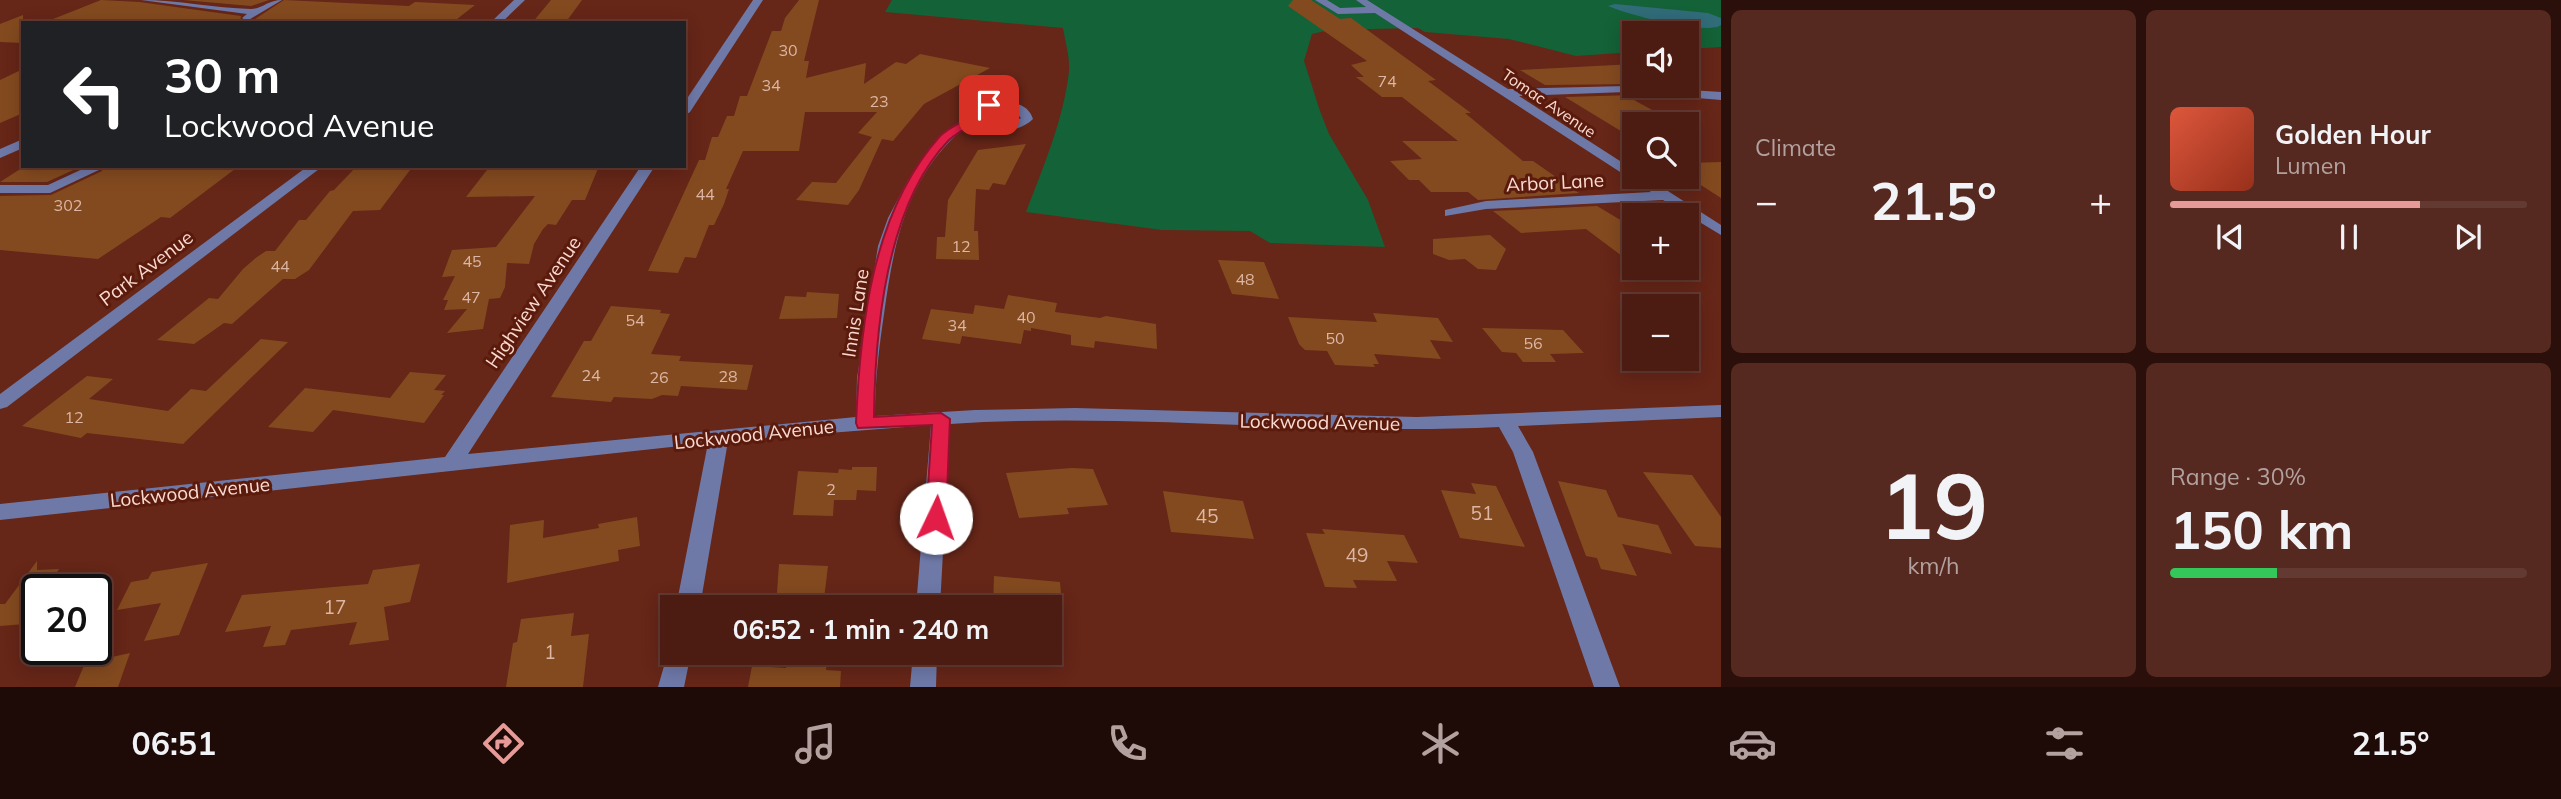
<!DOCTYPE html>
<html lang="en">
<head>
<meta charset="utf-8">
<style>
  :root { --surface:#4c1c12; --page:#562920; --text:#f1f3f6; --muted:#b2a19f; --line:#633a32; --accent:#e69b98 }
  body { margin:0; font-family:Mulish,sans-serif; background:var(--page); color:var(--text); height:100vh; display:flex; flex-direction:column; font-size:26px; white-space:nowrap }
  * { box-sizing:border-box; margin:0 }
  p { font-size:23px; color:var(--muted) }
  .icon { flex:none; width:38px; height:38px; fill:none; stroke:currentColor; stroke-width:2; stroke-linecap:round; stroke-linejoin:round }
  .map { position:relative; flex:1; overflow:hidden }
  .sheet { display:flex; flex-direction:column; gap:10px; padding:10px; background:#2a0f0a; width:840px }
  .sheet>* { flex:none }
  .top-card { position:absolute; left:21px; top:21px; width:665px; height:147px; border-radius:0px; box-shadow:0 4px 18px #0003,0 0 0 2px var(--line); background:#202124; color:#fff; overflow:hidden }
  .controls { position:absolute; left:1622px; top:21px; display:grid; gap:14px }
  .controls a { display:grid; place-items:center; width:77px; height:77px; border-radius:0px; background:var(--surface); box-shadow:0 4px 18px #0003,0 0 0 2px var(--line); font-size:35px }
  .speed { position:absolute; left:21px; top:574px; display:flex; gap:14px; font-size:35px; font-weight:700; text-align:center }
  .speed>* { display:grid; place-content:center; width:91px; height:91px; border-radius:50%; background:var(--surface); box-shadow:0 4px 18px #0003,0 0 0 2px var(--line); line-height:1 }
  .speed .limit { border:4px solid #111; border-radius:10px; background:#fff; color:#111 }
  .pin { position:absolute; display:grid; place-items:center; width:60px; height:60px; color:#fff; margin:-30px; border-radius:14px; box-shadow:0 4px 10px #0006 }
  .me { position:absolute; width:77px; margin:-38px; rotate:3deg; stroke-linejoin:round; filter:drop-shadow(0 0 5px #0008) }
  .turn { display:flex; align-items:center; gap:24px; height:147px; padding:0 28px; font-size:32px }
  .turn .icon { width:91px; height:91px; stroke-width:2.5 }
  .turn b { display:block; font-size:49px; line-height:60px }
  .big { font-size:52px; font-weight:700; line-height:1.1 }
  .sheet .tile { flex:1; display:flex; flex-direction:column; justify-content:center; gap:10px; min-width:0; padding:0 24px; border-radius:10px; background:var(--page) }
  .sheet .dial { align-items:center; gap:0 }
  .dial b { font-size:91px; line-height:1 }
  .song { display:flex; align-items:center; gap:21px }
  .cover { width:84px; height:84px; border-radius:10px; background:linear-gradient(135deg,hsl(10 70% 55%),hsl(10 70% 35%)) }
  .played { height:7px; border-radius:4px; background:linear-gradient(90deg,var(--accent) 70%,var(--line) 70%) }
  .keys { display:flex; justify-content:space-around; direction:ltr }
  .heat { display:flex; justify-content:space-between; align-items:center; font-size:38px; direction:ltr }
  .charge { height:10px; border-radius:5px; background:linear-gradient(90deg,#34c759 30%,var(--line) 0) }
  .sheet .tiles { flex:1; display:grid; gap:10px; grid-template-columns:repeat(2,1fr) }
  .trip { position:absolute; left:660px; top:595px; width:402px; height:70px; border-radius:0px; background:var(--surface); box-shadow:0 4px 18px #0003,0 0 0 2px var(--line); font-weight:700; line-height:70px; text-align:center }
  .tabs { display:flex; height:112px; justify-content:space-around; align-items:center; background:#1e0b07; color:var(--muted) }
  .tabs .icon { width:49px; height:49px }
  .tabs .current { color:var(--accent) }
  .tabs b { font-size:32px; color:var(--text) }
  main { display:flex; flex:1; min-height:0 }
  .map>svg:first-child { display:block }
</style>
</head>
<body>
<main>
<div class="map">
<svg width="1721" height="687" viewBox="0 0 1721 687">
  <rect width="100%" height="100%" fill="#662618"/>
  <path fill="#146237" d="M892 0H1721V47L1687 49V33H1634V52L1576 56 1509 39 1425 32 1418 28 1329 30 1312 34 1304 61 1320 111 1329 134 1368 200 1385 247 1270 243 1250 231 1162 230 1026 212C1043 168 1064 118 1069 71 1070 57 1065 41 1063 28L885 12Z"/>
  <path fill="#316c79" d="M1615 4 1708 13 1721 18V25C1707 36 1626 14 1608 6Z"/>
  <g fill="#844a1f">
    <path d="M101 0 139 2 241 16 240 23H43Z"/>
    <path d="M183 0H269L251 6Z"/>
    <path d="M284 0 409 6 415 2 475 5 452 23H309L255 19Z"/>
    <path d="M551 0H582L566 22 532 23Z"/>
    <path d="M799 0H819L804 61H809L806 78 866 63 864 84 896 62 906 64 920 54 990 68 924 104 893 141 882 139 859 190 848 205 796 200 812 182 836 183 872 137 858 133 877 112H805L799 151H743L726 189H729L724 204 714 225H709L696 258 685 257 678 273 648 271 699 160H705L712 137H718L727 116H734L740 96H747L772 31H781L785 18Z"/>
    <path d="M1293 0H1311L1340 19 1351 18 1436 80 1428 81 1471 113H1465L1523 161H1533L1579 193 1478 200 1468 192H1431L1419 180H1409L1390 161 1422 159 1402 141H1458L1402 97H1382L1356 77H1364L1351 65 1367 61 1288 6Z"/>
    <path d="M23 15V43L0 42V24Z"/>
    <path d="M1634 64V84L1545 85 1520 70Z"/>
    <path d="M23 69V113L0 123V80Z"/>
    <path d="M1634 95V100L1663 116 1634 118V139L1565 97Z"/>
    <path d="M1026 144 1005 185 993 183 989 190 976 189 974 231H978L979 260 936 259 937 237H945L948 200 978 150Z"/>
    <path d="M1721 162V198L1687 176V163Z"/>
    <path d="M25 166H82L47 182H0Z"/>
    <path d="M102 166H239L170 218 161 217 98 259 0 250V196L51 195 102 171Z"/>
    <path d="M413 166 380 210 353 211 309 270 295 279H283L232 324 224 323 194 344 157 340 209 298 218 299 243 269 257 257 266 251H275L299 220H306L330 191 334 190 355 168Z"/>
    <path d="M490 166H599L585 200H572L556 225 548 224 543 229 534 244 529 264 507 263 505 287 500 298 489 299 483 329 447 333 467 309 444 310 448 300H443L455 276 442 277 452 250 496 247 535 196 466 197Z"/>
    <path d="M1597 206 1634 228V265L1586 229 1521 233 1493 211Z"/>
    <path d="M1490 235 1506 249 1496 270 1478 269 1465 259 1449 260 1433 254V239Z"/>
    <path d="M1218 260 1264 262 1279 299 1232 294Z"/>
    <path d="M807 292 839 294 837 318 779 319 785 296 806 297Z"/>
    <path d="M1008 295 1057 303 1055 312 1100 318 1106 316 1156 324 1157 349 1095 341 1094 348 1071 345V335L1031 328V331L1024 330 1021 344 962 336 960 344 922 339 931 309 973 314 975 305 1004 309Z"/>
    <path d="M611 306 661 310 660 313 670 314 651 354 681 356 679 361 753 365 747 390 681 386 678 396 662 395 652 399 614 397 611 402 551 397 584 341H591Z"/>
    <path d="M1373 313 1438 318 1453 342 1430 340 1441 359 1374 354 1379 364H1373L1375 367 1335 365 1327 351 1305 350 1299 344 1288 317 1377 322Z"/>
    <path d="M1482 328 1563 330 1584 353 1550 354 1556 362H1523L1516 353 1502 352Z"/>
    <path d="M261 339 288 342 183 444 87 433 81 438 22 426 87 376 113 379 89 399 168 411 191 389 206 391Z"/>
    <path d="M410 372 446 375 434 390 445 391 441 395H444L424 423 333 410 313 432 268 427 305 388 390 398Z"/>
    <path d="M852 467H877L876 491 857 490 856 500H834L833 516 793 515 798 471 838 473 839 469 852 470Z"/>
    <path d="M1072 468 1093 469 1108 505 1067 508 1069 514 1019 518 1006 473Z"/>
    <path d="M1643 472 1692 475 1721 517V548L1695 546Z"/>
    <path d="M1558 481 1606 490 1618 517 1658 525 1672 554 1622 544 1637 576 1601 569 1597 558 1586 556Z"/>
    <path d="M1471 483 1496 486 1525 547 1460 538 1441 490 1476 494Z"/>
    <path d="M1163 491 1243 501 1254 539 1171 532Z"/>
    <path d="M637 517 640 546 618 550 619 561 507 583 510 525 544 520 543 538 599 528 598 524Z"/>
    <path d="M1322 529 1404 535 1418 563 1387 561 1397 581 1353 580 1357 588 1325 587 1306 533 1325 534Z"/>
    <path d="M37 561V570L59 569 46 590H37V623L0 626V604H5Z"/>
    <path d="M208 563 179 635 144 641 161 603 117 610 131 582 148 579 152 572Z"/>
    <path d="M420 564 410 602 384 607 389 640 349 645 357 622 291 630 285 645 263 647 271 626 225 632 242 595 368 584 373 570Z"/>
    <path d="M779 564 828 566 823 607H776Z"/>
    <path d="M994 576 1060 582 1062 607H993Z"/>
    <path d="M574 613 571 636 589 634 583 687H506L513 643 517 642 521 619Z"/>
    <path d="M130 653 118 687H75L85 663Z"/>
    <path d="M787 653H828L826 670 841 671 840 687H748L752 666 786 668Z"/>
  </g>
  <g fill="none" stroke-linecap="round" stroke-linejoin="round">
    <g fill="#6f79a8" fill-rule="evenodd">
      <path d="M141 0C178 0 214 8 251 9 262 9 268 0 282 0L247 21 242 18 247 14Z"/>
      <path d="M514 0H525L501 23H490Z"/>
      <path d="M753 0H763L690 112 684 116V103Z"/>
      <path d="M1315 0H1327L1340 8 1366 7 1356 0H1367L1508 89 1626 86 1721 92V100L1626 92 1519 96 1634 170V177H1646L1721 225V235L1663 200 1486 209 1445 216V210L1486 201 1651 192 1375 13 1338 14Z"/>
      <path d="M989 101C1006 102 1027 100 1033 119 1019 133 993 134 977 123 968 128 957 133 950 141 903 190 893 250 884 314 879 348 875 381 875 416L975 410 1075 408 1417 417 1721 405V417L1518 426 1533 452 1620 687H1594L1513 452 1499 427C1316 436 1133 412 950 424L940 607H916L931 425 728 441 700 607H676L708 443 0 520V504L445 457 641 166H655L468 454 856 417 857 378 878 246 888 218 908 180 942 134ZM992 109H1012L1021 118C1008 125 994 125 983 115Z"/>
      <path d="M23 139V148L0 158V149Z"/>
      <path d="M89 166H99L101 169 50 193H0V185H48Z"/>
      <path d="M308 166H323L7 407 0 409V394Z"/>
      <path d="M670 645 672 653H691L684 687H658Z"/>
      <path d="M913 653H937L936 687H910Z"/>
    </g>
  </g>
  <path fill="#e11d48" stroke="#92132f" stroke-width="2" d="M989 102 994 105 983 112 981 120C971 126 957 132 949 140 886 205 875 331 874 417L941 413 950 419 946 518 943 523H929L926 518 932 425 858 428 856 423C860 326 872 212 940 136 948 128 962 122 971 116L974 108Z"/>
  <g text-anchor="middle" stroke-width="6" stroke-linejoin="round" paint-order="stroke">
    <g font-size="16" fill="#ddb6a5">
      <text x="788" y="56">30</text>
      <text x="1387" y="87">74</text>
      <text x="771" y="91">34</text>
      <text x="879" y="107">23</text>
      <text x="705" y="200">44</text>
      <text x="68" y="211">302</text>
      <text x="961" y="252">12</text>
      <text x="472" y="267">45</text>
      <text x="280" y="272">44</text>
      <text x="1245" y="285">48</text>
      <text x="471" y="303">47</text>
      <text x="1026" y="323">40</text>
      <text x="635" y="326">54</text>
      <text x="957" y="331">34</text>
      <text x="1335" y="344">50</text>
      <text x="1533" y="349">56</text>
      <text x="591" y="381">24</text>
      <text x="728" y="382">28</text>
      <text x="659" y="383">26</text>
      <text x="74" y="423">12</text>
      <text x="831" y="495">2</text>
    </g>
    <g font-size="16" fill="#fbdad2" stroke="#5a1b0d">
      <text transform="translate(1549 103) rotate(34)" y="6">Tomac Avenue</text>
    </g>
    <g font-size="19" fill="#fbdad2" stroke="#5a1b0d">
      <text transform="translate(1555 182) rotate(-3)" y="7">Arbor Lane</text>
      <text transform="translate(146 268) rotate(-37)" y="7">Park Avenue</text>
      <text transform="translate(533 302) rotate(-56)" y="7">Highview Avenue</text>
      <text transform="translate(855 313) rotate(-81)" y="7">Innis Lane</text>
      <text transform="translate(1320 422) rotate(1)" y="7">Lockwood Avenue</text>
      <text transform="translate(754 434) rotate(-6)" y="7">Lockwood Avenue</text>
      <text transform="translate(190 492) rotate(-6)" y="7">Lockwood Avenue</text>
    </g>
    <g font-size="19" fill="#ddb6a5">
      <text x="1482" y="520">51</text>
      <text x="1207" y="523">45</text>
      <text x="1357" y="562">49</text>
      <text x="335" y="614">17</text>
      <text x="550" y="659">1</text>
    </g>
  </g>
</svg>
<div class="controls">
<a><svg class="icon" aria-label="sound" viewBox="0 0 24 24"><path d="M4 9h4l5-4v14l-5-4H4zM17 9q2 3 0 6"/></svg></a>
<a><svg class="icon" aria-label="search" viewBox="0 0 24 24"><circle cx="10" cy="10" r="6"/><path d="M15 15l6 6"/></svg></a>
<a>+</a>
<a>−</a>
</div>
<div class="speed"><div class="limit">20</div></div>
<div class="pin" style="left:989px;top:105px;background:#d93025"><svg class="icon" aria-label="arrive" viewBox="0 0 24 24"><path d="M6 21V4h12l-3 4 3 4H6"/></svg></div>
<svg class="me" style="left:936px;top:518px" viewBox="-20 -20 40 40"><circle r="19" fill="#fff"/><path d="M0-13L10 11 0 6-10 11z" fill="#e11d48"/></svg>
<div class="trip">06:52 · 1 min · 240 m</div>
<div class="top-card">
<div class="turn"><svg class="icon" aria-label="left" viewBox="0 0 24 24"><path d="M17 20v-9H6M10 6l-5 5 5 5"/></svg><div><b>30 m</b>Lockwood Avenue</div></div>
</div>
</div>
<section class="sheet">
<div class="tiles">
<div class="tile"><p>Climate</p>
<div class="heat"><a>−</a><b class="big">21.5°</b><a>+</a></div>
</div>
<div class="tile">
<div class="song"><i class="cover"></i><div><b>Golden Hour</b><p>Lumen</p></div></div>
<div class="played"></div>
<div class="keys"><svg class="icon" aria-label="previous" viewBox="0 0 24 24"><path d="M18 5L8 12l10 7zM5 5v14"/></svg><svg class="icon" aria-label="pause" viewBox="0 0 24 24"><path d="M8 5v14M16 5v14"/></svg><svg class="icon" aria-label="next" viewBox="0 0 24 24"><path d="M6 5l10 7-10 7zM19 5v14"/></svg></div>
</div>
<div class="tile dial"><b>19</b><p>km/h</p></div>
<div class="tile"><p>Range · 30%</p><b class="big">150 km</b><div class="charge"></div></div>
</div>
</section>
</main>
<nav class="tabs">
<b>06:51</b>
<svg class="icon current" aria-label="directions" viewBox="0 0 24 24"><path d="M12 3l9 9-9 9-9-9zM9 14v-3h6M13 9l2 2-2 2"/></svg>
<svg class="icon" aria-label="music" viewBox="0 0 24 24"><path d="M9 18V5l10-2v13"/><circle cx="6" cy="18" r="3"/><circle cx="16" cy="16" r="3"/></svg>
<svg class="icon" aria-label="phone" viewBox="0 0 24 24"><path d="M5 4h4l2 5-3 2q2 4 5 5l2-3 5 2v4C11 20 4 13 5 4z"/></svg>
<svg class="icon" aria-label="climate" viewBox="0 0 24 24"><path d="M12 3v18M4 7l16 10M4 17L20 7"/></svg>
<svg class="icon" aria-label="car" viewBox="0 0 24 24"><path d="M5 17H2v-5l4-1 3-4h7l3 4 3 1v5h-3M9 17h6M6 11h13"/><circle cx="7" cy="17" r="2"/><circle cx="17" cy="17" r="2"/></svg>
<svg class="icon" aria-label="filters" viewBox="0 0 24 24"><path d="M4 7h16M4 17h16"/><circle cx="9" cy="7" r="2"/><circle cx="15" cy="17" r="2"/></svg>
<b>21.5°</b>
</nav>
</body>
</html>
